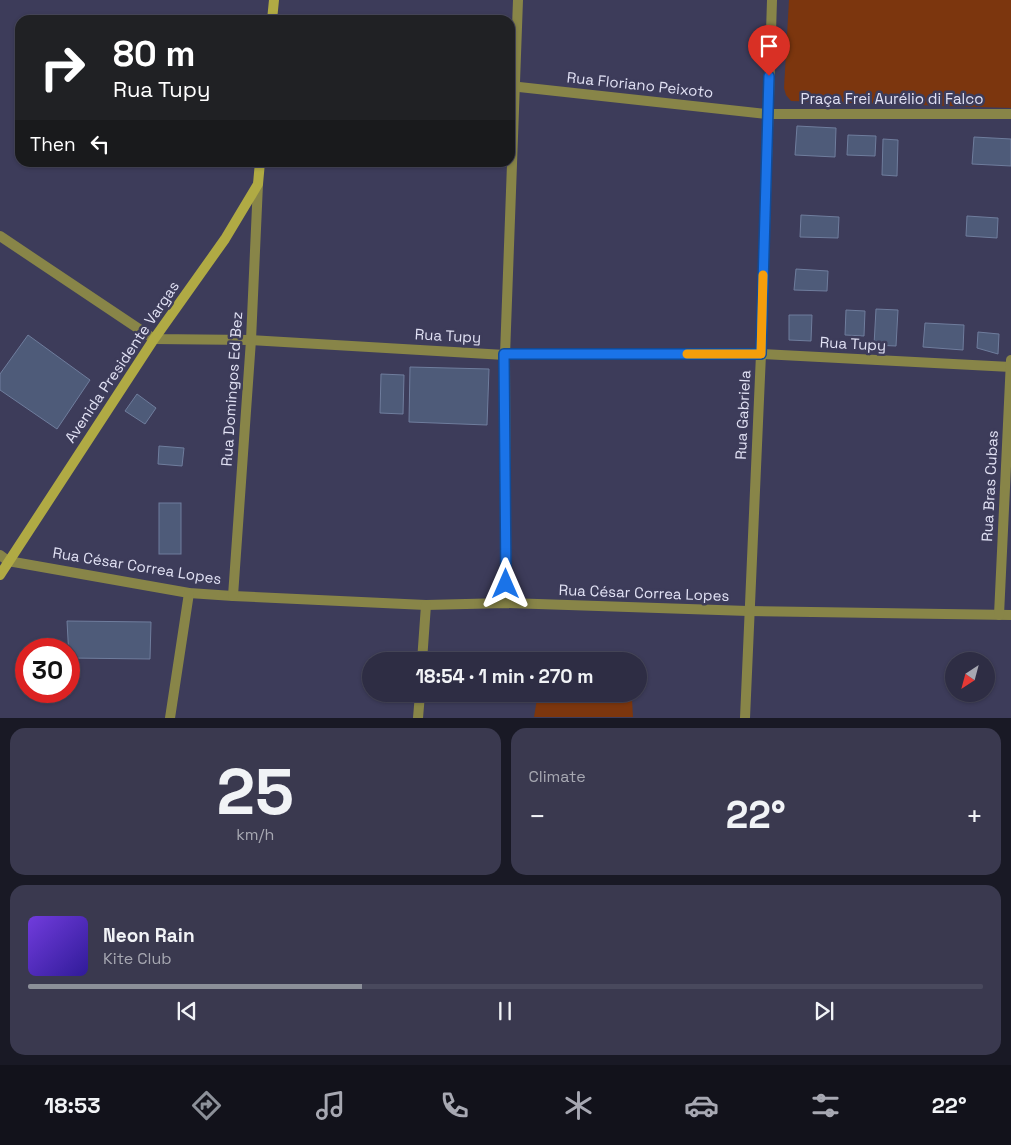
<!DOCTYPE html>
<html lang="en">
<head>
<meta charset="utf-8">
<style>
  :root { --surface:#2e2d44; --page:#3a394f; --text:#f1f3f6; --muted:#a7a8b2; --line:#49495d; --accent:#8c9099 }
  body { margin:0; font-family:"Space Grotesk",sans-serif; background:var(--page); color:var(--text); height:100vh; display:flex; flex-direction:column; font-size:19px; white-space:nowrap }
  * { box-sizing:border-box; margin:0 }
  p { font-size:16px; color:var(--muted) }
  .icon { flex:none; width:28px; height:28px; fill:none; stroke:currentColor; stroke-width:2; stroke-linecap:round; stroke-linejoin:round }
  .map { position:relative; height:718px; overflow:hidden }
  .panel { display:flex; flex-direction:column; gap:10px; padding:10px; background:#191925; flex:1 }
  .panel>* { flex:none }
  .hud { position:absolute; left:15px; top:15px; width:500px; height:152px; border-radius:15px; box-shadow:0 1px 4px #0004,0 0 0 1px var(--line); background:#202124; color:#fff; overflow:hidden }
  .needle { width:32px; rotate:216deg }
  .tools { position:absolute; left:945px; top:652px; display:grid; gap:10px }
  .tools a { display:grid; place-items:center; width:50px; height:50px; border-radius:50%; background:var(--surface); box-shadow:0 1px 4px #0004,0 0 0 1px var(--line); font-size:25px }
  .speed { position:absolute; left:15px; top:638px; display:flex; gap:10px; font-size:25px; font-weight:700; text-align:center }
  .speed>* { display:grid; place-content:center; width:65px; height:65px; border-radius:50%; background:var(--surface); box-shadow:0 1px 4px #0004,0 0 0 1px var(--line); line-height:1 }
  .speed .limit { border:8px solid #d22; background:#fff; color:#111 }
  .pin { position:absolute; display:grid; place-items:center; width:42px; height:42px; color:#fff; margin:-51px -21px; border-radius:50% 50% 50% 0; rotate:-45deg; box-shadow:0 0 5px #0007 }
  .pin .icon { rotate:45deg }
  .me { position:absolute; width:55px; margin:-28px; rotate:0deg; stroke-linejoin:round; filter:drop-shadow(0 0 4px #0008) }
  .turn { display:flex; align-items:center; gap:18px; height:105px; padding:0 15px; font-size:22px }
  .turn .icon { width:65px; height:65px; stroke-width:2.5 }
  .turn b { display:block; font-size:35px; line-height:42px }
  .then { display:flex; align-items:center; height:48px; padding:0 15px; background:#0003; gap:10px; font-size:19px }
  .big { font-size:38px; font-weight:700; line-height:1.1 }
  .panel .tile { flex:1; display:flex; flex-direction:column; justify-content:center; gap:8px; min-width:0; padding:0 18px; border-radius:15px; background:var(--page) }
  .panel .dial { align-items:center; gap:0 }
  .dial b { font-size:65px; line-height:1 }
  .song { display:flex; align-items:center; gap:15px }
  .cover { width:60px; height:60px; border-radius:8px; background:linear-gradient(135deg,hsl(260 70% 55%),hsl(250 70% 35%)) }
  .played { height:5px; border-radius:2px; background:linear-gradient(90deg,var(--accent) 35%,var(--line) 35%) }
  .keys { display:flex; justify-content:space-around; direction:ltr }
  .heat { display:flex; justify-content:space-between; align-items:center; font-size:28px; direction:ltr }
  .panel .tiles { flex:1; display:grid; gap:10px; grid-template-columns:1fr 1fr }
  .tile:last-child { grid-column:span 2 }
  .trip { position:absolute; left:362px; top:652px; width:285px; height:50px; border-radius:25px; background:var(--surface); box-shadow:0 1px 4px #0004,0 0 0 1px var(--line); font-weight:700; line-height:50px; text-align:center }
  .tabs { display:flex; height:80px; justify-content:space-around; align-items:center; background:#12121b; color:var(--muted) }
  .tabs .icon { width:35px; height:35px }
  .tabs .current { color:var(--accent) }
  .tabs b { font-size:22px; color:var(--text) }
  .map>svg:first-child { display:block }
</style>
</head>
<body>
<div class="map">
<svg width="1011" height="718" viewBox="0 0 1011 718">
  <rect width="100%" height="100%" fill="#3d3c5a"/>
  <g fill="#7c360e">
    <path d="M789 0H1011V108L791 101 786 95 784 88Z"/>
    <path d="M537 699 632 700 633 717H534Z"/>
  </g>
  <g fill="#4e5b79" stroke="#6f7d9d">
    <path d="M797 126 836 128 835 157 795 155Z"/>
    <path d="M848 135 876 136 875 156 847 155Z"/>
    <path d="M974 137 1011 139V166L972 164Z"/>
    <path d="M883 139 898 140 897 176 882 175Z"/>
    <path d="M801 215 839 217 838 238 800 237Z"/>
    <path d="M967 216 998 218 997 238 966 236Z"/>
    <path d="M796 269 828 271 827 291 794 290Z"/>
    <path d="M876 309 898 310 896 346 874 345Z"/>
    <path d="M846 310 865 311 864 336 845 335Z"/>
    <path d="M789 315H812L811 341 789 340Z"/>
    <path d="M925 323 964 325 963 350 923 347Z"/>
    <path d="M978 332 999 334 998 354 977 348Z"/>
    <path d="M28 335 90 380 57 429 0 390V374Z"/>
    <path d="M410 367 489 369 487 425 409 422Z"/>
    <path d="M381 374 404 375 403 414 380 413Z"/>
    <path d="M137 394 156 408 145 424 125 411Z"/>
    <path d="M159 446 184 448 182 466 158 464Z"/>
    <rect x="159" y="503" width="22" height="51"/>
    <path d="M67 621 151 622 150 659 69 658Z"/>
  </g>
  <g fill="none" stroke-linecap="round" stroke-linejoin="round">
    <g stroke="#888548" stroke-width="10">
      <path d="M510 86 767 114H1011"/>
      <path d="M0 236 154 339 251 340 505 355 761 354 1011 367"/>
      <path d="M0 555 8 561 189 593 233 596 426 605 506 603 748 611 1011 615"/>
      <path d="M233 596 251 340 258 184"/>
      <path d="M506 603 505 355 518 0"/>
      <path d="M999 615 1011 360"/>
      <path d="M422 661 426 605"/>
      <path d="M170 718 189 593"/>
      <path d="M418 718 420 694"/>
      <path d="M745 718 761 354 772 0"/>
    </g>
    <g stroke="#b0aa44" stroke-width="10">
      <path d="M272 20 274 0"/>
      <path d="M0 575 154 339 225 239 258 184 260 162"/>
    </g>
  </g>
  <g fill="none" stroke-linecap="round" stroke-linejoin="round">
    <defs>
      <path id="route" d="M506 584 504 354H761L769 76"/>
    </defs>
    <use href="#route" stroke="#114b97" stroke-width="12"/>
    <use href="#route" stroke="#1a73e8" stroke-width="9"/>
    <path stroke="#f59e0b" stroke-width="9" d="M687 354H761L763 275"/>
  </g>
  <g text-anchor="middle" stroke-width="5" stroke-linejoin="round" paint-order="stroke">
    <g font-size="15" fill="#e1e1f4" stroke="#3d3c5a">
      <text transform="translate(640 85) rotate(6)" y="5">Rua Floriano Peixoto</text>
      <text x="892" y="104">Praça Frei Aurélio di Falco</text>
      <text transform="translate(448 336) rotate(3)" y="5">Rua Tupy</text>
      <text transform="translate(853 344) rotate(3)" y="5">Rua Tupy</text>
      <text transform="translate(122 362) rotate(-56)" y="5">Avenida Presidente Vargas</text>
      <text transform="translate(232 389) rotate(-86)" y="5">Rua Domingos Ed Bez</text>
      <text transform="translate(743 415) rotate(-87)" y="5">Rua Gabriela</text>
      <text transform="translate(990 486) rotate(-87)" y="5">Rua Bras Cubas</text>
      <text transform="translate(137 566) rotate(9)" y="5">Rua César Correa Lopes</text>
      <text transform="translate(644 593) rotate(2)" y="5">Rua César Correa Lopes</text>
    </g>
  </g>
</svg>
<div class="tools">
<a><svg class="needle" viewBox="-14 -14 28 28"><path d="M0-13l5 13h-10z" fill="#e53935"/><path d="M0 13l5-13h-10z" fill="#a7a8b2"/></svg></a>
</div>
<div class="speed"><div class="limit">30</div></div>
<div class="pin" style="left:769px;top:76px;background:#d93025"><svg class="icon" aria-label="arrive" viewBox="0 0 24 24"><path d="M6 21V4h12l-3 4 3 4H6"/></svg></div>
<svg class="me" style="left:506px;top:584px" viewBox="-20 -20 40 40"><path d="M0-17L14 15 0 8-14 15z" fill="#1a73e8" stroke="#fff" stroke-width="4"/></svg>
<div class="trip">18:54 · 1 min · 270 m</div>
<div class="hud">
<div class="turn"><svg class="icon" aria-label="right" viewBox="0 0 24 24"><path d="M7 20v-9h11M14 6l5 5-5 5"/></svg><div><b>80 m</b>Rua Tupy</div></div>
<div class="then">Then<svg class="icon" aria-label="left" viewBox="0 0 24 24"><path d="M17 20v-9H6M10 6l-5 5 5 5"/></svg></div>
</div>
</div>
<section class="panel">
<div class="tiles">
<div class="tile dial"><b>25</b><p>km/h</p></div>
<div class="tile"><p>Climate</p>
<div class="heat"><a>−</a><b class="big">22°</b><a>+</a></div>
</div>
<div class="tile">
<div class="song"><i class="cover"></i><div><b>Neon Rain</b><p>Kite Club</p></div></div>
<div class="played"></div>
<div class="keys"><svg class="icon" aria-label="previous" viewBox="0 0 24 24"><path d="M18 5L8 12l10 7zM5 5v14"/></svg><svg class="icon" aria-label="pause" viewBox="0 0 24 24"><path d="M8 5v14M16 5v14"/></svg><svg class="icon" aria-label="next" viewBox="0 0 24 24"><path d="M6 5l10 7-10 7zM19 5v14"/></svg></div>
</div>
</div>
</section>
<nav class="tabs">
<b>18:53</b>
<svg class="icon current" aria-label="directions" viewBox="0 0 24 24"><path d="M12 3l9 9-9 9-9-9zM9 14v-3h6M13 9l2 2-2 2"/></svg>
<svg class="icon" aria-label="music" viewBox="0 0 24 24"><path d="M9 18V5l10-2v13"/><circle cx="6" cy="18" r="3"/><circle cx="16" cy="16" r="3"/></svg>
<svg class="icon" aria-label="phone" viewBox="0 0 24 24"><path d="M5 4h4l2 5-3 2q2 4 5 5l2-3 5 2v4C11 20 4 13 5 4z"/></svg>
<svg class="icon" aria-label="climate" viewBox="0 0 24 24"><path d="M12 3v18M4 7l16 10M4 17L20 7"/></svg>
<svg class="icon" aria-label="car" viewBox="0 0 24 24"><path d="M5 17H2v-5l4-1 3-4h7l3 4 3 1v5h-3M9 17h6M6 11h13"/><circle cx="7" cy="17" r="2"/><circle cx="17" cy="17" r="2"/></svg>
<svg class="icon" aria-label="filters" viewBox="0 0 24 24"><path d="M4 7h16M4 17h16"/><circle cx="9" cy="7" r="2"/><circle cx="15" cy="17" r="2"/></svg>
<b>22°</b>
</nav>
</body>
</html>
